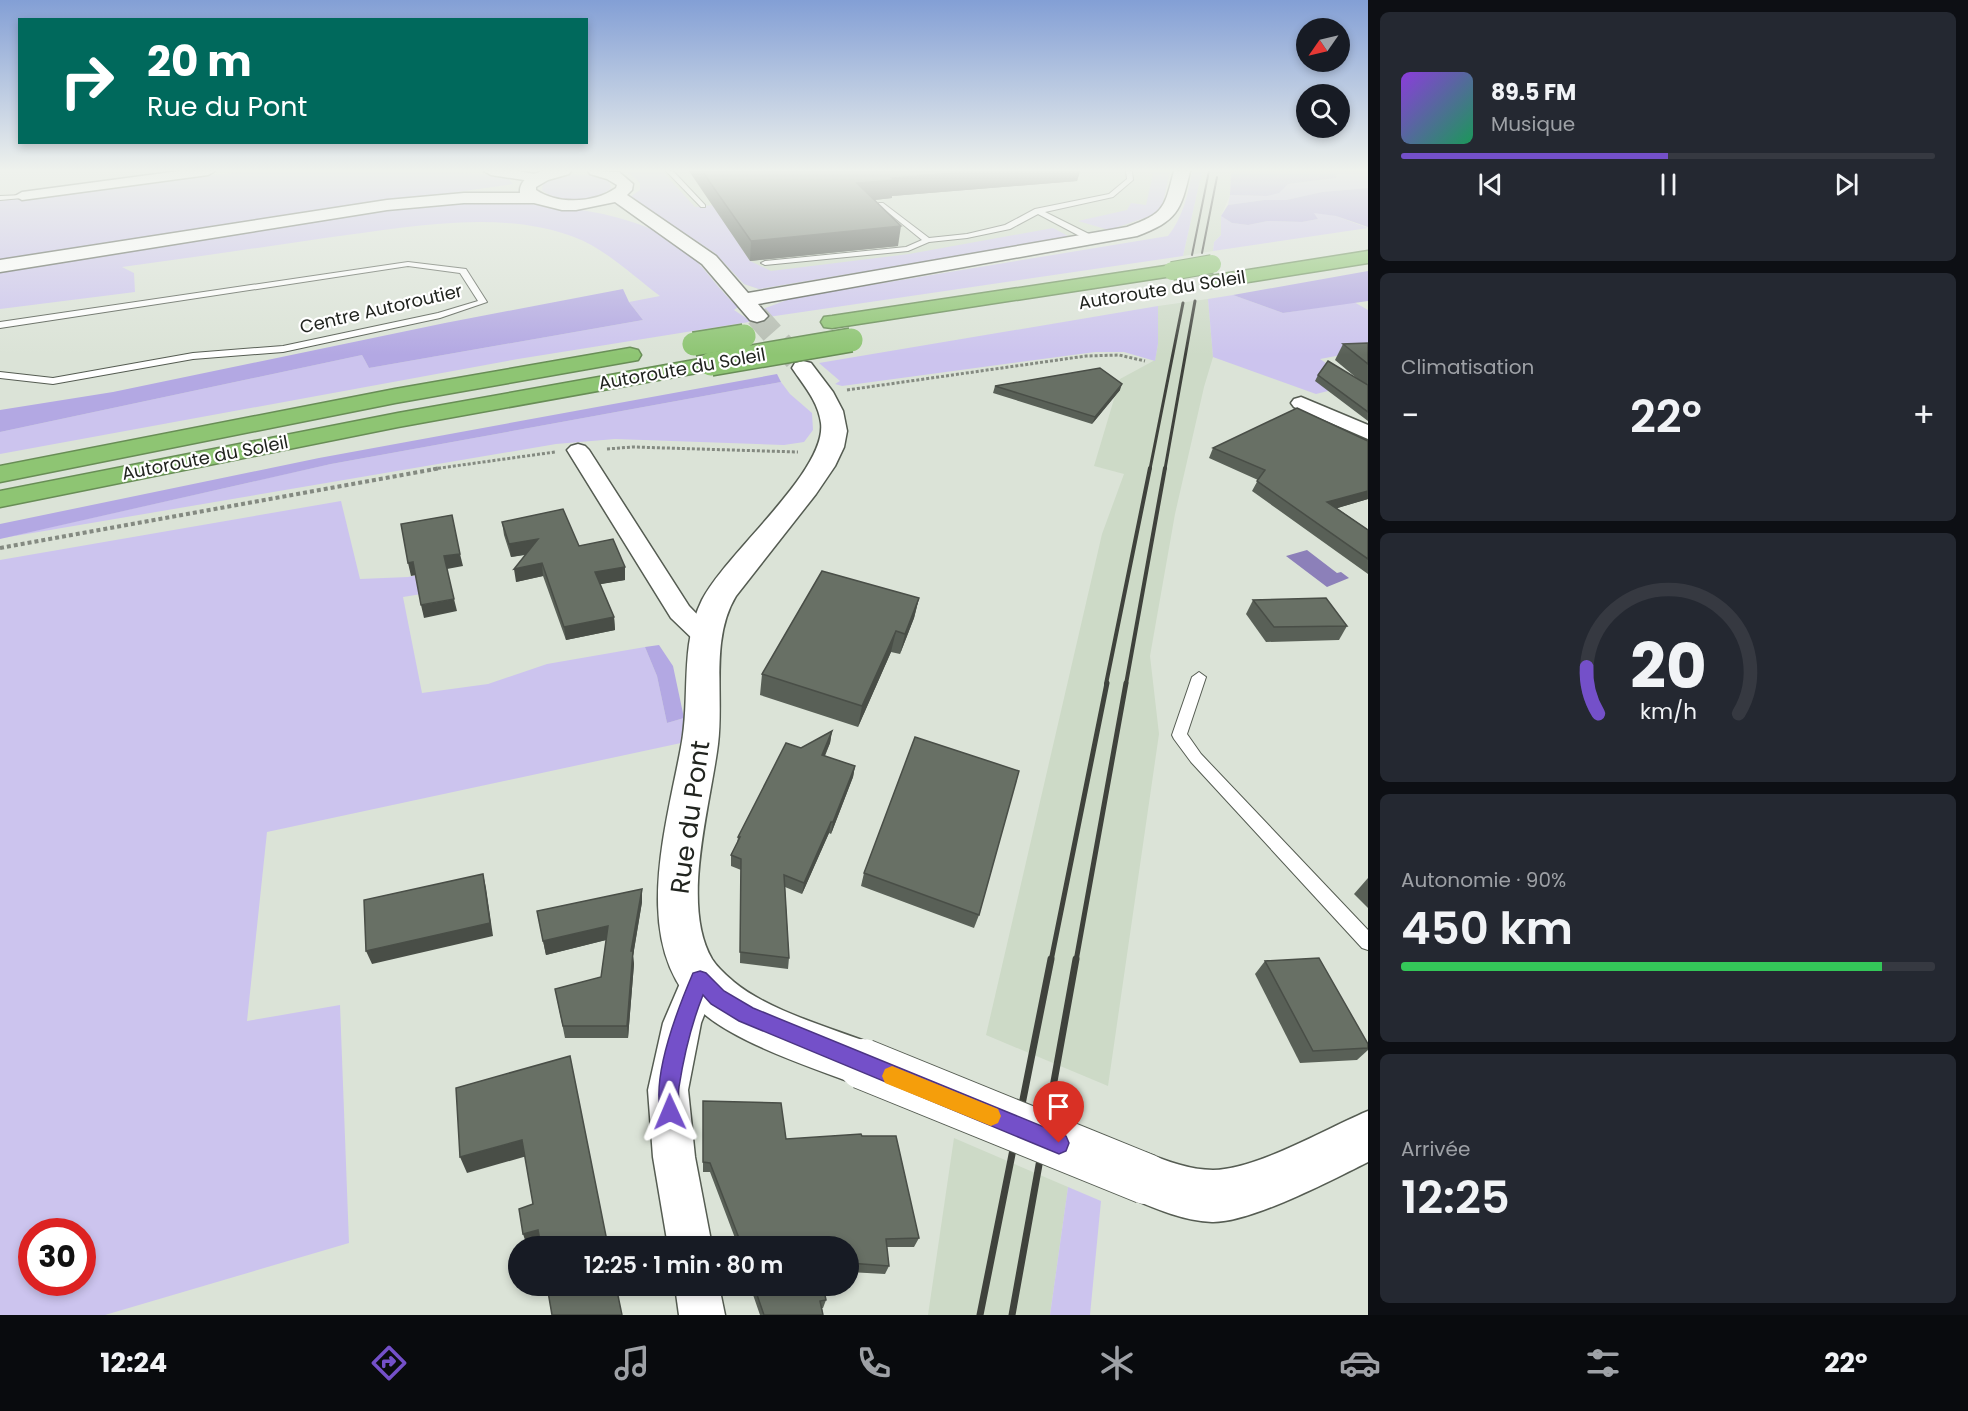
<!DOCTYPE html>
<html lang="fr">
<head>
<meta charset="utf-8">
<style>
  :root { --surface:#171b24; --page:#242831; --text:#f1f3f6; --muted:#9ea1a6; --line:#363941; --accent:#7450c9 }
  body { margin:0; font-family:Poppins,sans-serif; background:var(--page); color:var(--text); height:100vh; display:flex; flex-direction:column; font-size:22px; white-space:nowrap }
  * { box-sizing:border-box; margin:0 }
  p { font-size:20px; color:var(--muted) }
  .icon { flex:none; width:33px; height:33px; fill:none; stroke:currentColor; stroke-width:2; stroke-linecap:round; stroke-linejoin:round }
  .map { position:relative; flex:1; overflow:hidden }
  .panel { display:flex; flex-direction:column; gap:12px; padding:12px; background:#0d0f14; width:600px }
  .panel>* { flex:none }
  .hud { position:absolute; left:18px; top:18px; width:570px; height:126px; border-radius:0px; box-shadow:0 3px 9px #0003; background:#00695c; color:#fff; overflow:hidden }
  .needle { width:39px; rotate:236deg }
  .tools { position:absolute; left:1296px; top:18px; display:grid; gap:12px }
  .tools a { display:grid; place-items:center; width:54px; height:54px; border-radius:50%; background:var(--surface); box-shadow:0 3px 9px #0003; font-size:30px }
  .speed { position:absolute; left:18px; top:1218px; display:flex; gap:12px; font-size:30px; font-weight:700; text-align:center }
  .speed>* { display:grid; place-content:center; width:78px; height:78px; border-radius:50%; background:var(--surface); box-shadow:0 3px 9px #0003; line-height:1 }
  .speed .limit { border:9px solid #d22; background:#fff; color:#111 }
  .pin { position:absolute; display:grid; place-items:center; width:51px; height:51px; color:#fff; margin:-62px -26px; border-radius:50% 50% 50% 0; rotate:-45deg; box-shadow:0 0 6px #0007 }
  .pin .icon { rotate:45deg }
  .me { position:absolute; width:66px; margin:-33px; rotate:359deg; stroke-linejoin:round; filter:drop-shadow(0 0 4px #0008) }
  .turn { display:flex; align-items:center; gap:21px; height:126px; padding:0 30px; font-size:27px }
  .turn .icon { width:78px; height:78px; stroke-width:2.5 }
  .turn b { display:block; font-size:42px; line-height:51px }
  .big { font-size:45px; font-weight:600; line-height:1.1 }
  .panel .card { flex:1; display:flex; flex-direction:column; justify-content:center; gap:9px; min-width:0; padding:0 21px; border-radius:9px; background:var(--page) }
  .panel .dial { align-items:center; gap:0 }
  .dial svg { height:156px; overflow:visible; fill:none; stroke:var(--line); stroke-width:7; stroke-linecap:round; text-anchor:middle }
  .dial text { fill:var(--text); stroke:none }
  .song { display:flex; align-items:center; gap:18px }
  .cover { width:72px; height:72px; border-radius:9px; background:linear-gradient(135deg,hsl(270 70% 55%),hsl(150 70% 35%)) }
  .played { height:6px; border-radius:3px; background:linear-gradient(90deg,var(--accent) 50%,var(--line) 50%) }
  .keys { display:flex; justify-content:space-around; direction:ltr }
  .heat { display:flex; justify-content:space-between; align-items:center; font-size:33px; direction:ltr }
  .charge { height:9px; border-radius:4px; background:linear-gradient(90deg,#34c759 90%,var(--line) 0) }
  .trip { position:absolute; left:508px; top:1236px; width:351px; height:60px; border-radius:30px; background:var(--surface); box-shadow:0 3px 9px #0003; font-weight:600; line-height:60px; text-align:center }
  .dock { display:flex; height:96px; justify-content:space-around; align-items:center; background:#090b0e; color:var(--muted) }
  .dock .icon { width:42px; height:42px }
  .dock .active { color:var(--accent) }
  .dock b { font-size:27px; color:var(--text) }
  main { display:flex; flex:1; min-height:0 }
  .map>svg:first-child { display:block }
</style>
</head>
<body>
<main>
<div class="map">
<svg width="1368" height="1315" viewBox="0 0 1368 1315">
  <rect width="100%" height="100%" fill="#dbe3d7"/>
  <g fill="#cddac7">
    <path d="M622 171H1170L1162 207 1124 227 759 289 744 284 715 253 630 197 640 190V183L632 175Z"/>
    <path d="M1202 171H1231L1230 195 1221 216V235L1214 242 1213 251 1183 256Z"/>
    <path d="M1208 299 1213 357 1204 387 1175 514 1150 656 1159 734 1108 1086 986 1035 1102 534 1124 474 1094 466 1120 379 1155 360 1158 344V306Z"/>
    <path d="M954 1138 1068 1187 1050 1315H928Z"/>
  </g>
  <g fill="#ccc4ee" fill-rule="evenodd">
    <path d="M254 171H409L488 174 508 178 513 184 380 203 0 263V201L137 182Z"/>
    <path d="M622 171H662L695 207 713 205 750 261 771 271 909 254 1053 228 1070 237 759 289 744 284 715 253 630 197 640 190V183L632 175Z"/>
    <path d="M1143 171H1170L1162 207 1156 214 1109 230 1078 221 1127 210 1131 203 1146 205 1153 174Z"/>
    <path d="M1192 171H1202L1183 256 768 317 763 309 792 298 1168 236C1182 219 1189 193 1192 171Z"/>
    <path d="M1337 172H1368V188L1322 192 1286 200H1264L1228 205 1230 195 1267 196 1288 184 1336 178Z"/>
    <path d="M574 174 590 175 609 181 611 188C596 202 558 204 542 190L543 184 551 179Z"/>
    <path d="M523 202C545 208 566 207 587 211 616 216 654 226 678 244 702 262 716 288 738 307L734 310 749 320V322L518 359 0 454V432L362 355 369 368 643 320 629 302 660 296C633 276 606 249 574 237 498 208 403 228 325 238 257 248 189 258 122 267L134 273 135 292 0 309V270L372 210 461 203Z"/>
    <path d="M1313 212 1336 216 1368 228 1213 251 1214 242 1221 235V216L1232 223 1248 225 1268 221 1302 222 1318 219Z"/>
    <path d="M1233 295 1283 313 1354 302 1368 310V350L1320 359 1356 384 1316 394 1213 357 1208 299Z"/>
    <path d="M1158 306V344L1155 361 1124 352H1095L842 386 835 384 840 381 819 363Z"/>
    <path d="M781 382 790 394 812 413 813 430 804 442 784 445 615 439 556 444 3 538 331 464Z"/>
    <path d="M341 501 360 579 408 577 441 570 446 590 403 597 422 693 488 684 547 664 645 647 657 676 667 723 684 718 681 743 267 832 247 1021 340 1005 349 1243 105 1315H0V560ZM32 1232H82V1282H32Z"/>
    <path d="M1068 1187 1101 1201 1090 1315H1050Z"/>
  </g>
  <g fill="#b3a8e3">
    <path d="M1231 171H1368V172H1337L1336 178 1288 184 1279 193 1267 196 1230 195Z"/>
    <path d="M1368 188V227L1336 216 1314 213 1318 219 1302 222 1268 221 1248 225 1232 223 1221 216 1228 205 1264 200H1286L1322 192Z"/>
    <path d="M1368 271V301L1283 313 1233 295Z"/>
    <path d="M623 289 629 302 643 320 369 368 362 355 0 432V410L113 392 445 323Z"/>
    <path d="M777 374 781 382 331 464 0 539V524L319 458Z"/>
    <path d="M659 645 673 666 684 718 667 723 657 676 645 647Z"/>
  </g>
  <path fill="#8c80b9" d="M1307 550 1337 573 1341 572 1349 578 1327 587 1286 556Z"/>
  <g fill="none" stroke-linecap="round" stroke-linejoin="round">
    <path stroke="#b6bdb2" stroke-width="23" stroke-dasharray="23 12" stroke-linecap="butt" d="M757 316 803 368"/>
    <defs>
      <g id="service">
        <path d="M666 171H673L705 205V207H701Z"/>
        <path d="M1126 171H1132L1133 180 1113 197 1045 212 1095 237V241H1089L1038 214 1010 229 967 238 929 242 908 251 765 265 761 263 765 261 906 247 922 240 879 205V203H883L929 238 967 234 1005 225 1035 209 1109 194 1127 179Z"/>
        <path d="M24 195 22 198 0 200V196Z"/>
        <path d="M408 262 466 269 487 302 440 318 283 352 193 359 53 384 0 378V372L53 378 193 353 283 346 438 313 478 301 460 273 408 266 0 328V322Z"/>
        <path d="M1199 672 1206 677 1187 734 1201 754 1368 930V950L1362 948 1191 762 1174 739 1172 735 1192 677Z"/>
      </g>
      <g id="minor">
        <path d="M179 171H215L208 175 22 200 15 196 22 192Z"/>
        <path d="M484 171H517L542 175 544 178 537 182 491 175Z"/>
        <path d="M1301 397 1368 425V439L1294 407 1291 403 1294 399Z"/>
        <path d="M578 444 585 446 589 450 689 606 719 637 715 643 706 646 697 643 671 618 567 450 571 446Z"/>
        <path d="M700 962 713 967 718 979 701 1023 688 1090 695 1157 712 1246H668L653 1157 648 1090 663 1023 687 967Z"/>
        <path d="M675 1286H719L725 1315H679Z"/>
      </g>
      <g id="tertiary">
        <path d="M543 171H571L569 174 548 180 536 187V190C558 205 595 203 616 188L617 185 607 179 590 174 588 171 619 172 633 184 632 190 627 195 716 256 748 293 1127 227C1165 213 1164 209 1174 171H1190C1181 211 1177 221 1137 236L758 304 768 316 764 320 757 322 750 320 702 264 615 202 576 210H562L534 203H464L387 210 0 272V260L387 200 464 193H520C519 180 531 174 543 171Z"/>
        <path d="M803 361 811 363 833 392 843 411 847 431 844 447 835 466 816 494 736 596C710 639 724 696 718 744 711 803 680 905 712 959 717 967 727 976 734 982 770 1012 836 1029 880 1047L887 1064 880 1081 863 1087C817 1069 740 1045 703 1013 628 949 666 829 681 747 691 699 679 646 702 600 726 553 827 471 821 423 818 401 804 386 792 368L795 363Z"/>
        <path d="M1368 1111V1162C1332 1180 1250 1223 1212 1222 1183 1221 1154 1208 1128 1197L1120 1179 1128 1161 1146 1153C1167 1161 1190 1170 1213 1170 1256 1170 1327 1128 1368 1111Z"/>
      </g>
      <g id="motorway">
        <path d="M1368 251V263L1210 288 1203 286 1200 282 1203 278 1210 276Z"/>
        <path d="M1172 265 1179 267 1182 271 1179 275 832 328 824 327 821 322 824 317 832 316Z"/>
        <path d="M630 348 638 350 641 355 638 360 395 403 0 482V466L395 389Z"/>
        <path d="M711 357 719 359 722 364 719 369 398 427 0 507V491L398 413Z"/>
      </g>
    </defs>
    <use href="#service" stroke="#555c52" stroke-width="2"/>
    <use href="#minor" stroke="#555c52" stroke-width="3"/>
    <use href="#tertiary" stroke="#555c52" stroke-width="3"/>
    <use href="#motorway" stroke="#688d56" stroke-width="3"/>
    <g stroke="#848a81" stroke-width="3" stroke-dasharray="3 2" stroke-linecap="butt">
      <path d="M847 390 1086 356 1119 355 1145 361"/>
      <path d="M607 449 633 447 798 452"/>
      <path d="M433 469 555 452"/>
    </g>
    <path stroke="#848a81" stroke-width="4" stroke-dasharray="4 3" stroke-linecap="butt" d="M0 548 441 468"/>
    <use href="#service" fill="#fff" fill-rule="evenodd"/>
    <use href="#minor" fill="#fff" fill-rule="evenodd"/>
    <use href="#tertiary" fill="#fff" fill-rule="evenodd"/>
    <use href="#motorway" fill="#8ec573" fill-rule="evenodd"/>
    <g stroke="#3f423c" stroke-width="2">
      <path d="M1202 253 1217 177"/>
      <path d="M1192 255 1209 171"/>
    </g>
    <g stroke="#3f423c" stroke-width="3">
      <path d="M1150 469 1183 303"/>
      <path d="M1165 469 1195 301"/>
    </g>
    <g stroke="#3f423c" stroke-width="4">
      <path d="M1106 684 1150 468"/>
      <path d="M1126 684 1165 468"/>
    </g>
    <g stroke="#3f423c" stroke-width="5">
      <path d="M1051 961 1107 683"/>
      <path d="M1076 961 1126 683"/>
    </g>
    <g stroke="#3f423c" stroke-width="7">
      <path d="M980 1315 1051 959"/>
      <path d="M1012 1315 1076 959"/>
    </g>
    <defs>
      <path id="tertiary-bridge" d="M863 1064 1146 1179"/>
      <path id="motorway-bridge-far1" d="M1172 271 1212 264"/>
      <g id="motorway-bridge">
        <path d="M694 344 744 336"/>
        <path d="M711 364 851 340"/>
      </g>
    </defs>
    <use href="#tertiary-bridge" stroke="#555c52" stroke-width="52" stroke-linecap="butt"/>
    <use href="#motorway-bridge-far1" stroke="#688d56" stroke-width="20" stroke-linecap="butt"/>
    <use href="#motorway-bridge" stroke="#688d56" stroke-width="26" stroke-linecap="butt"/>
    <use href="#tertiary-bridge" stroke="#fff" stroke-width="50"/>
    <use href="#motorway-bridge-far1" stroke="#8ec573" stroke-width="18"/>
    <use href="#motorway-bridge" stroke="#8ec573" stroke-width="23"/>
  </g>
  <g fill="#596057">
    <path d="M689 171H1080L1077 181 892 196V198L875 200 898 246 750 261Z"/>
    <path d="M1368 343V421L1315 381 1318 375 1359 380 1335 360 1343 344Z"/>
    <path d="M995 386 1120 390 1092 424 993 393Z"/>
    <path d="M1368 441V499L1337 508 1368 530V574L1252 491 1258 480 1209 458 1213 448Z"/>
    <path d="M502 522 579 546 625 567V580L600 584 614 617 615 630 566 640 543 576 516 582 525 555 511 557 504 535Z"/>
    <path d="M919 598 914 618 900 654 891 652 858 727 760 695 762 674Z"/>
    <path d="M1253 600 1347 626 1339 640 1266 642 1246 614Z"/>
    <path d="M832 731 830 743 825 756 855 766 853 777 831 834 829 833 802 894 785 887 789 958 788 969 740 963 741 870 731 866V855L737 844 738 837 801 748Z"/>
    <path d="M864 873 979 915 974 928 861 886Z"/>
    <path d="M1368 878V908L1354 894Z"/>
    <path d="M642 902 633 956 634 964 628 1038H565L555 989 601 977 606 940 546 955 537 911Z"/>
    <path d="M1265 961 1368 1044V1050L1357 1060 1300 1063 1255 974Z"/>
    <path d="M703 1112 786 1139 862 1136 919 1238 914 1247H887L889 1266 885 1274 849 1272V1246H738L710 1172H703Z"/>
    <path d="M750 1286H828L823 1287 826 1300 823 1308H822L823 1315H760Z"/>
  </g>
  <g fill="#494e47">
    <path d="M976 171H1080L1077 181 892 196V198L855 202 857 183 892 178Z"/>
    <path d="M901 226 898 246 750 261 751 241Z"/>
    <path d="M1122 384 1120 390 1092 424 1095 417Z"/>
    <path d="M1368 491V499L1321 513 1327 502Z"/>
    <path d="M538 539 540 552 511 557 509 544Z"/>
    <path d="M460 554 463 566 447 569 444 556Z"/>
    <path d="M413 562 416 575 411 576 408 563Z"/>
    <path d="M542 563 543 576 516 582 514 569Z"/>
    <path d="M625 567V580L596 585 595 572Z"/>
    <path d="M919 598 914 618 900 654 905 634Z"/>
    <path d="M454 599 457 611 424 618 421 605Z"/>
    <path d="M614 617 615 630 566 640 564 627Z"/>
    <path d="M896 631 891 652 858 727 862 706Z"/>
    <path d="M832 731 830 743 820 766 822 755Z"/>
    <path d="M855 766 853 777 831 834 833 822Z"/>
    <path d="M831 822 829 833 802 894 804 883Z"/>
    <path d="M483 874 486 888 493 936 372 964 366 951Z"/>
    <path d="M642 889V902L633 956 634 964 628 1038 627 1026 631 951Z"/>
    <path d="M608 926 610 939 546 955 543 941Z"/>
    <path d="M522 1140 527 1156 467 1173 460 1157Z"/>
    <path d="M538 1230 543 1244 535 1246H527L523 1234Z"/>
  </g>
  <g fill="#687065" stroke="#494e47" stroke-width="1.5">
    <path d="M702 171H976L892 178 895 180 857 183 901 226 751 241Z"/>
    <path d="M1368 343V364L1343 344Z"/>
    <path d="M1328 361 1368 385V412L1318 375Z"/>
    <path d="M1100 368 1122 384 1095 417 995 386Z"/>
    <path d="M1297 408 1368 441V491L1327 502 1368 530V559L1257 481 1265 470 1213 448Z"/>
    <path d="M563 509 579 546 613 539 625 567 595 572 614 617 564 627 542 563 514 569 538 539 509 544 502 522Z"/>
    <path d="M452 515 460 554 444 556 454 599 421 605 413 562 408 563 401 524Z"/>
    <path d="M822 571 919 598 905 634 896 631 862 706 762 674Z"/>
    <path d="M1326 598 1347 626 1274 627 1253 600Z"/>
    <path d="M832 731 822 755 855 766 833 822H831L804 883 784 875 789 958 740 952 741 859 731 855 740 837H738L786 743 801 748Z"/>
    <path d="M915 737 1019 771 979 915 864 873Z"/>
    <path d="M483 874 490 923 366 951 364 900Z"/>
    <path d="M642 889 631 951H633L627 1026H563L555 989 601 977 608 926 543 941 537 911Z"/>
    <path d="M1319 958 1368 1044V1048L1313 1051 1265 961Z"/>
    <path d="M570 1056 608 1246H541L538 1230 523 1234 519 1209 533 1204 522 1140 460 1157 456 1088Z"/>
    <path d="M703 1101 781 1103 786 1139 861 1134 862 1136H896L919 1238 886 1239 889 1266 849 1263V1246H742L710 1163 703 1162Z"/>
    <path d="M547 1286H616L622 1315H552Z"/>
    <path d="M754 1286H823L826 1300 820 1301 823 1315H764Z"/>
  </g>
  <linearGradient id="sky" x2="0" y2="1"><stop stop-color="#839fd5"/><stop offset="0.48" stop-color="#eff2ed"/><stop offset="1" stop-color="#eff2ed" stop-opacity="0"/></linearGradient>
  <rect width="1368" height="355" fill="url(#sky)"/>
  <path fill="#7450c9" stroke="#4b3483" stroke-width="1.5" d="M700 971 706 973 724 991 753 1008 1066 1136 1069 1143 1066 1151 1059 1154 739 1021 711 1004 703 995C691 1025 684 1055 679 1087 677 1098 682 1108 677 1120L670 1123 663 1120C648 1083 678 1008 693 973Z"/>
  <path fill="#f59e0b" d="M892 1066 998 1109 1001 1116 998 1123 991 1126 885 1083 882 1076 885 1069Z"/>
  <g text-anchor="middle" stroke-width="4.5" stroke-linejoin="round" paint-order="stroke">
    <g font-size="18" fill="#21241f" stroke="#fff">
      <text transform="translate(1162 290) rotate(-9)" y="6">Autoroute du Soleil</text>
      <text transform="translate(381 309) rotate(-13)" y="6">Centre Autoroutier</text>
      <text transform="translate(682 369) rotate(-10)" y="6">Autoroute du Soleil</text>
      <text transform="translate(205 458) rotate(-11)" y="6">Autoroute du Soleil</text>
    </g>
    <g font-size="26" fill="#21241f" stroke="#fff">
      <text transform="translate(690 817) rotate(-82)" y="9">Rue du Pont</text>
    </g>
  </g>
</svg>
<div class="tools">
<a><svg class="needle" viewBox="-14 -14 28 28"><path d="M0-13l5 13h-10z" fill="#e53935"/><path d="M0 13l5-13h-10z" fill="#9ea1a6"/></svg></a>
<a><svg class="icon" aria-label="search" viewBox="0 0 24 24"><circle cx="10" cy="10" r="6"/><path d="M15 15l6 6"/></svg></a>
</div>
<div class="speed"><div class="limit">30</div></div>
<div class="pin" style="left:1059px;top:1143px;background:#d93025"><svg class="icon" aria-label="arrive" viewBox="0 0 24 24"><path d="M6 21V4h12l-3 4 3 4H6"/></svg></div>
<svg class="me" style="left:670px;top:1112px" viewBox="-20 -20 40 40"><path d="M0-17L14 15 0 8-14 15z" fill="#7450c9" stroke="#fff" stroke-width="4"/></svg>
<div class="trip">12:25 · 1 min · 80 m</div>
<div class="hud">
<div class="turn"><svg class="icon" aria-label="right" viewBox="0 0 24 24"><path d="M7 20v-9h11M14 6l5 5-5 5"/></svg><div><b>20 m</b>Rue du Pont</div></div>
</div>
</div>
<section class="panel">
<div class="card">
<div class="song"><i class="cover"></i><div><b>89.5 FM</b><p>Musique</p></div></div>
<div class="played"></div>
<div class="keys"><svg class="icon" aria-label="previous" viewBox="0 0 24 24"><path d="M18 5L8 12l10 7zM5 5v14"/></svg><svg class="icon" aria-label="pause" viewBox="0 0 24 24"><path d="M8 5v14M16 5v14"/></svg><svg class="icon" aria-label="next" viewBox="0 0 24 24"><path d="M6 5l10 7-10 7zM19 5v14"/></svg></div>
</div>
<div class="card"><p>Climatisation</p>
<div class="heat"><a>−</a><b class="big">22°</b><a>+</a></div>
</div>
<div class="card dial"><svg viewBox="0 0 100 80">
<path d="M14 69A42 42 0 1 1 86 69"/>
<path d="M14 69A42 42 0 0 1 8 45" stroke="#7450c9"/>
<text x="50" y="56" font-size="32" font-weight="700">20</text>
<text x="50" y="72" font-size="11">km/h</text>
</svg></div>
<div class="card"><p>Autonomie · 90%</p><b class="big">450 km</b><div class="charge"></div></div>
<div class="card"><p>Arrivée</p><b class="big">12:25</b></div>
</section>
</main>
<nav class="dock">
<b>12:24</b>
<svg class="icon active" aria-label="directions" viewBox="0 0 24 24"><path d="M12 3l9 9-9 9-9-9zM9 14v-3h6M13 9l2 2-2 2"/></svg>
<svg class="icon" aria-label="music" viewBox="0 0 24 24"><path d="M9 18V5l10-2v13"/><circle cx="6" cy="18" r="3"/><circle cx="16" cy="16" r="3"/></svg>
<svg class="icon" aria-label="phone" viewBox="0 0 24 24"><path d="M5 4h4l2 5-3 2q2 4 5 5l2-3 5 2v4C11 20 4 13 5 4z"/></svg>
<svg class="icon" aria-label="climate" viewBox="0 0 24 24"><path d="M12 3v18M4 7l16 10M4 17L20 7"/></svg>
<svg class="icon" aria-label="car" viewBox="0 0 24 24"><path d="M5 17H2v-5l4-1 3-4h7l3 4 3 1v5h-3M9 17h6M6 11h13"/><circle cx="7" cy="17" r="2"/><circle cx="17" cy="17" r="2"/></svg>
<svg class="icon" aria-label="filters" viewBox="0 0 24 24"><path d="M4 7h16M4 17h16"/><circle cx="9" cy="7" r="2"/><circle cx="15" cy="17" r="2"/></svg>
<b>22°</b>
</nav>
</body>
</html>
